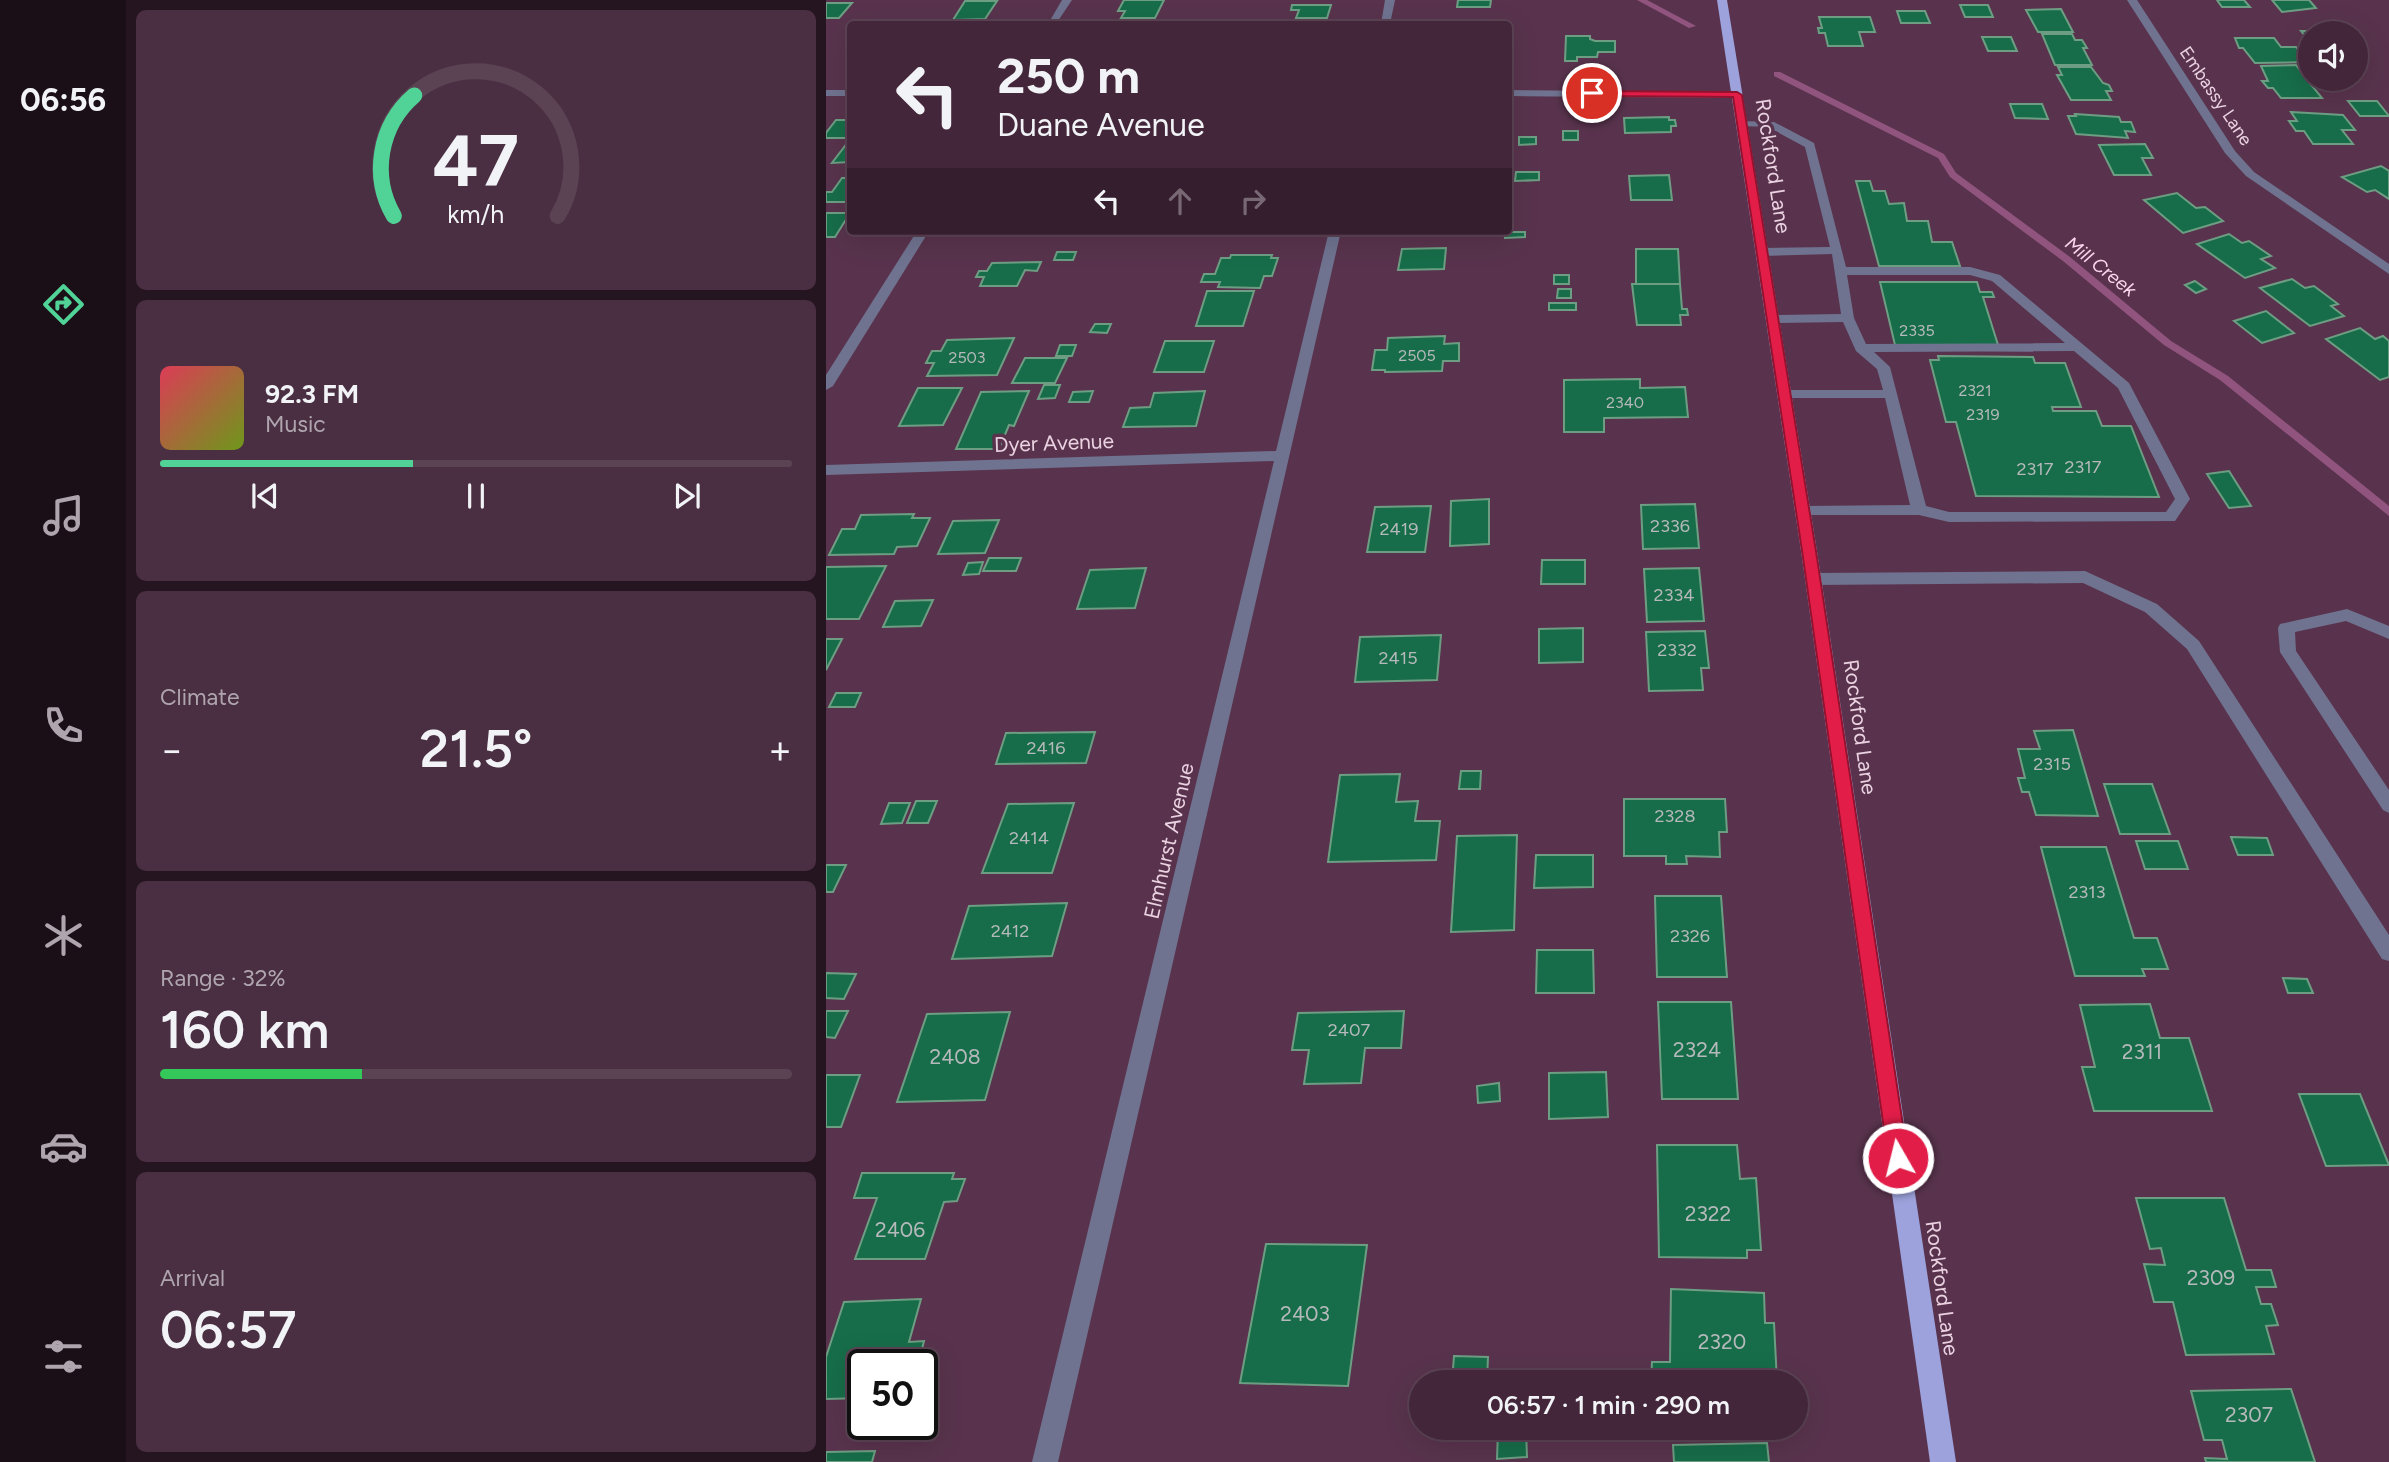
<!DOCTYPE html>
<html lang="en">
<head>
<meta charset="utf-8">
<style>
  :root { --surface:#43263a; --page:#4a2e42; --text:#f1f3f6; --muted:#afa5af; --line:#5b4354; --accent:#51d397 }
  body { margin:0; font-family:Figtree,sans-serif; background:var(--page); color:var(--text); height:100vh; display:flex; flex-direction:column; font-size:26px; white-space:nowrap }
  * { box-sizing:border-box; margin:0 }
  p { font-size:23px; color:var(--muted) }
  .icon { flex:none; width:38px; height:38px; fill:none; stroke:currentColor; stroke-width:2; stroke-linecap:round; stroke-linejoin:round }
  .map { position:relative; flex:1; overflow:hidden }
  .panel { display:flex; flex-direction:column; gap:10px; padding:10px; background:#251520; width:700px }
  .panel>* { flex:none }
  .hud { position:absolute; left:21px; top:21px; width:665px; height:214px; border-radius:7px; box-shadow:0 7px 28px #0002,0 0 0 2px var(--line); background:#43263a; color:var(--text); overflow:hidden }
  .controls { position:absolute; left:1472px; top:21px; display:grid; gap:14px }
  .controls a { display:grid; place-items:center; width:70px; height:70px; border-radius:50%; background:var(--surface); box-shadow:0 7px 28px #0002,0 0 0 2px var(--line); font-size:35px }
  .speed { position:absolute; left:21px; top:1349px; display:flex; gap:14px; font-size:35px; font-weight:700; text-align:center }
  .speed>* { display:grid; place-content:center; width:91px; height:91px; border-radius:50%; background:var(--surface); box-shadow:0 7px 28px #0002,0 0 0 2px var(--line); line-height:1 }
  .speed .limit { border:4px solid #111; border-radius:10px; background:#fff; color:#111 }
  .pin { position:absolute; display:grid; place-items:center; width:60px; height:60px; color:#fff; margin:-30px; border:4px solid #fff; border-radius:50%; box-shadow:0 2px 7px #0007 }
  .me { position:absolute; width:77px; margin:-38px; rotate:352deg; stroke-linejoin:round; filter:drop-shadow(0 0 5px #0008) }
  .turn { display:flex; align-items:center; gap:24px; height:147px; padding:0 35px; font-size:32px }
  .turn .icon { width:91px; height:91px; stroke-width:2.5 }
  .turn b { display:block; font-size:49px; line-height:60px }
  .lanes { display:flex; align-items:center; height:66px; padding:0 35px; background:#0003; justify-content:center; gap:35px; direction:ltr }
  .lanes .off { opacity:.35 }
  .big { font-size:52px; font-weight:600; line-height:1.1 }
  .panel .card { flex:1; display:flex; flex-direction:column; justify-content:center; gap:10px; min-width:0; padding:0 24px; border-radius:10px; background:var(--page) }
  .panel .dial { align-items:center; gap:0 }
  .dial svg { height:182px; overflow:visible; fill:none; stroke:var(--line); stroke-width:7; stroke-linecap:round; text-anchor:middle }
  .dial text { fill:var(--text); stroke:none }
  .song { display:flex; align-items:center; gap:21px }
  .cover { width:84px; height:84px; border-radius:10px; background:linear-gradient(135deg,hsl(350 70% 55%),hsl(80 70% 35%)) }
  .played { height:7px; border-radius:4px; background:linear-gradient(90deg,var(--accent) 40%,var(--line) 40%) }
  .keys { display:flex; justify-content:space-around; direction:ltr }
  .heat { display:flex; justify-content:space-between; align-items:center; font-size:38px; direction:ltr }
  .charge { height:10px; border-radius:5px; background:linear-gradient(90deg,#34c759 32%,var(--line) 0) }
  .trip { position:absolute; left:583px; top:1370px; width:399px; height:70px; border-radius:35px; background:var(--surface); box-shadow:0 7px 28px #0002,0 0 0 2px var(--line); font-weight:600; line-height:70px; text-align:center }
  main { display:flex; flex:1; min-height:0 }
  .menu { display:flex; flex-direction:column; width:126px; justify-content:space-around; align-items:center; background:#1b0f17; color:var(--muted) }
  .menu .icon { width:49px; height:49px }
  .menu .active { color:var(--accent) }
  .menu b { font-size:32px; color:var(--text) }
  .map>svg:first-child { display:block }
</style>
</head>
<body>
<main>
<nav class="menu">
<b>06:56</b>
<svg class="icon active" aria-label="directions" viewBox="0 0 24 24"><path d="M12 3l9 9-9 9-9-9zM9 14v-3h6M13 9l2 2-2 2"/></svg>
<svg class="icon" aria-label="music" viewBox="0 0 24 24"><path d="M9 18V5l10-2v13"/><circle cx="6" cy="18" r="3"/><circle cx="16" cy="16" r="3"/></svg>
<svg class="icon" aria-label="phone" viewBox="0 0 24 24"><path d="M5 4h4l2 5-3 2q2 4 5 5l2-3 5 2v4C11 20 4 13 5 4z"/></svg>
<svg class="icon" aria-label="climate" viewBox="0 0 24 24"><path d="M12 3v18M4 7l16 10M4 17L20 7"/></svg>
<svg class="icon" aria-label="car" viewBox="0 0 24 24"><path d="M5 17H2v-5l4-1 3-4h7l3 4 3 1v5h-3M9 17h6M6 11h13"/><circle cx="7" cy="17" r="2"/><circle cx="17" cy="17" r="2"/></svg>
<svg class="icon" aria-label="filters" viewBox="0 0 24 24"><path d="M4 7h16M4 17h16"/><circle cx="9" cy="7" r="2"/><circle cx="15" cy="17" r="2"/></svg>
</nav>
<section class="panel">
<div class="card dial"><svg viewBox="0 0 100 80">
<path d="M14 69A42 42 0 1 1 86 69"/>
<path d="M14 69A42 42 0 0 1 23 16" stroke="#51d397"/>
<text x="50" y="56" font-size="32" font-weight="700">47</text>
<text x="50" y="72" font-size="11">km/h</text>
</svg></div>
<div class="card">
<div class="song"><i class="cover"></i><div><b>92.3 FM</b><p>Music</p></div></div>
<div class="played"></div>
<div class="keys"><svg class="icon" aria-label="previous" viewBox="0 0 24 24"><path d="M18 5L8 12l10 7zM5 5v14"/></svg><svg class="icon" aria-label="pause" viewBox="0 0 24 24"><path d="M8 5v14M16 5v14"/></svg><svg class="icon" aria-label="next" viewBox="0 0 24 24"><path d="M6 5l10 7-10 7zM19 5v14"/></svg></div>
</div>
<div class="card"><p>Climate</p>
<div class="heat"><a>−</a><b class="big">21.5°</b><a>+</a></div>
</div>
<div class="card"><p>Range · 32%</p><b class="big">160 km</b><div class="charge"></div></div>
<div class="card"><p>Arrival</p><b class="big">06:57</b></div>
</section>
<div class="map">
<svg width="1563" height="1462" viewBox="0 0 1563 1462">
  <rect width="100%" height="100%" fill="#59334d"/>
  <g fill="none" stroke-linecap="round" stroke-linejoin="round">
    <g fill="#91547e" fill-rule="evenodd">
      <path d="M811 0H821L870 26 863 28Z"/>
      <path d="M948 72H954L1118 154 1130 173 1244 257 1345 341 1402 376 1563 506V516L1394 380 1338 345 1237 261 1124 177 1112 158 948 76Z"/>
    </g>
  </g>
  <g fill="#176d49" stroke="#6d9e83" stroke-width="2">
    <path d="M298 0H338L329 18H295L299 11H292Z"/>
    <path d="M632 0H665L664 7H631Z"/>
    <path d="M1391 0H1418L1424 7H1396Z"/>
    <path d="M1446 0H1483L1490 8 1456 12Z"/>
    <path d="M139 1H171L159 19 127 20Z"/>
    <path d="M0 3H26L13 18H0Z"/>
    <path d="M466 5H505L501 18H470L473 10H465Z"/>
    <path d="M1134 5H1162L1167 17H1139Z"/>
    <path d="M1235 9 1247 32H1212L1200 10Z"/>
    <path d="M1071 11H1099L1104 23H1075Z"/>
    <path d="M993 17H1044L1049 32H1033L1037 46H1002L999 33H993L992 28H996Z"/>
    <path d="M1475 31H1507L1510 33H1484V42Z"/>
    <path d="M1216 34H1246L1249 40H1256L1261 48H1257L1266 65H1229Z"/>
    <path d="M740 36H764V39L769 41H789V52H772L771 57H751V61H739Z"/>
    <path d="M1156 37H1185L1191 51H1162Z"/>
    <path d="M1409 38H1448L1455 47H1470L1483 62 1429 63 1417 48H1413Z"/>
    <path d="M1470 65 1482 81 1496 98H1455L1447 88H1442L1436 81H1442L1435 66Z"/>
    <path d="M1232 67H1265L1277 83 1283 85 1286 91H1280L1285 100H1245L1231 75H1236Z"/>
    <path d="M1522 101H1551L1563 116H1534Z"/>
    <path d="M1184 104H1216L1222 119 1189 118Z"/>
    <path d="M1465 112 1517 115 1529 130H1516L1527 144H1487L1478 131H1470L1463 121H1471Z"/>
    <path d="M1249 114 1293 117 1295 122H1305L1309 132 1299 131 1302 138 1250 134 1242 116H1250Z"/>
    <path d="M843 117V120H849L850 126H845V132L799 133 798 118Z"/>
    <path d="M10 120H24V138H0V133Z"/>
    <rect x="737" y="131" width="15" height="9"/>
    <path d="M693 137H710V144L693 145Z"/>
    <path d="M22 142H24V162L6 163Z"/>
    <path d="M1319 144 1327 158H1316L1325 175H1288L1273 145Z"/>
    <path d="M1555 166 1563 171V199L1549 190 1541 192 1516 177Z"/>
    <path d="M690 172H713V180L689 181Z"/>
    <path d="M843 175 846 200H805L803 176Z"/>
    <path d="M16 178H24V202H0V192H6Z"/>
    <path d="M1030 181H1044L1047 191H1059L1063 204 1078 203 1081 221H1102L1106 242H1126L1134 266H1053Z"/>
    <path d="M1351 193 1370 208 1379 207 1397 221 1357 233 1318 200Z"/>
    <path d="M0 213H24L9 237H0Z"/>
    <path d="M196 231H232L230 235H194Z"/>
    <path d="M434 231 426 235 372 232V231Z"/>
    <path d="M679 232H699V237L679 238Z"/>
    <path d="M1403 234 1416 243 1423 241 1445 256 1435 259 1449 268 1419 278 1371 244Z"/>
    <path d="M620 248 618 269 572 270 576 249Z"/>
    <path d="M810 249H852L854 284H810Z"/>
    <path d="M231 252H250L247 260H228Z"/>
    <path d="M405 255H446L445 258H452L446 276H438L434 288 392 287 394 282H375L378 274H389L395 258H404Z"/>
    <path d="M215 262 211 271 199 270 191 286H154L158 277H150L153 271H161L166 263Z"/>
    <rect x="728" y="275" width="15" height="9"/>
    <path d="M1466 279 1479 288 1488 286 1512 304 1505 306 1518 316 1484 326 1434 288Z"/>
    <path d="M1369 281 1380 289 1370 293 1359 285Z"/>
    <path d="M1054 282H1151L1154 292H1166L1168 297H1157L1172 345H1069Z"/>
    <path d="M806 284H854L856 309H861L862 315H854L855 325H811Z"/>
    <path d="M732 289H745V298H731Z"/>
    <path d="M381 291H428L417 326H370Z"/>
    <rect x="723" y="303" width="27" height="7"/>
    <path d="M1440 311 1463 329 1468 333 1436 343 1408 321Z"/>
    <path d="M269 324H285L281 333 264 332Z"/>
    <path d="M1534 328 1549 339 1557 336 1563 341V377L1554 380 1500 339Z"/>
    <path d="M619 336 618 344 633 343V361H617L616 371 559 372V370H546L549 350H561L562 338Z"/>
    <path d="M188 338 171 375 101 376 108 363H100L106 351H115L121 340Z"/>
    <path d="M339 341H388L378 372H328Z"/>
    <path d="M234 345H250L246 356H230Z"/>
    <path d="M1112 356 1207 357 1209 363H1239L1255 407H1226L1227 411H1270L1276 426H1305L1333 497 1150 496 1130 422H1120L1104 360H1113Z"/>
    <path d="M199 358H241L229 383H186Z"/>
    <path d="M814 379V388L859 387 862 417 778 418V432H738V380Z"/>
    <path d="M218 385H234L229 398 212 399Z"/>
    <path d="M92 388H136L117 425 73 426Z"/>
    <path d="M203 391 188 426 183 425 173 449H130L155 392Z"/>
    <path d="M267 391 263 402H243L247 392Z"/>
    <path d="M379 391 370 426 297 427 304 408 324 407 328 393Z"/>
    <path d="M1403 471 1425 506 1403 508 1381 474Z"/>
    <path d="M663 499V544L624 546 625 501Z"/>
    <path d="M869 504 873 548 817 549 815 505Z"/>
    <path d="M605 506 599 552H541L549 507Z"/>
    <path d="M88 514 86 518H104L91 546 71 547 68 554 3 555 16 529H29L35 515Z"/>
    <path d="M173 520 159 553 112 554 127 521Z"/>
    <path d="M163 558H195L190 571H157Z"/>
    <path d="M716 560H759V584H715Z"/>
    <path d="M157 562 153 574 137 575 142 563Z"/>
    <path d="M60 566 33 619H0V567Z"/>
    <path d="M320 568 309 608 251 609 264 570Z"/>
    <path d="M873 568 878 621 821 622 818 569Z"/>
    <path d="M107 600 95 626 57 627 69 601Z"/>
    <path d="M757 628V662L713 663V629Z"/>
    <path d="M879 631 883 668H875L877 690 823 691 820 632Z"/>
    <path d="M615 635 611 680 529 682 534 637Z"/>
    <path d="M0 639H16L0 670Z"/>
    <path d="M10 693H35L29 707H3Z"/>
    <path d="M1247 730 1272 816 1210 815 1203 792H1196L1192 778H1199L1192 749H1214L1208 731Z"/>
    <path d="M269 732 260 763 170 764 180 733Z"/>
    <path d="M635 771H655L654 789H633Z"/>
    <path d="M574 774 570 802 592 801 589 821H614L610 860 502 862 514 775Z"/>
    <path d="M1278 784H1326L1344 834H1294Z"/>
    <path d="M798 799H899L901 832H893L894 857 860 856 861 864H840V856H798Z"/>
    <path d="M90 801H111L102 823H81Z"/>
    <path d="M63 803H84L76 823 55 824Z"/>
    <path d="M248 803 226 873H156L182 804Z"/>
    <path d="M691 835 688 930 625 932 631 836Z"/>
    <path d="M1405 837 1441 838 1447 855H1412Z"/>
    <path d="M1310 841H1352L1362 869H1319Z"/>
    <path d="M1215 847H1280L1308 938H1331L1342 969H1316L1319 976H1249Z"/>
    <path d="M710 855H767V887L708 888Z"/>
    <path d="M0 865H20L7 892H0Z"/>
    <path d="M829 896H895L901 977H831Z"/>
    <path d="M241 903 226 956 126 959 143 906Z"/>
    <path d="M711 950H767L768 993H710Z"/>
    <path d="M0 973 30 974 18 999 0 998Z"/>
    <path d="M1457 978 1481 979 1487 993H1462Z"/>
    <path d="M832 1002H905L912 1099H836Z"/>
    <path d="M1324 1004 1334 1038H1363L1386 1111H1268L1256 1067H1269L1254 1005Z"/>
    <path d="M0 1011H22L9 1038 0 1037Z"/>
    <path d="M578 1011 575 1048H539L535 1083 478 1084 483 1050H466L472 1013Z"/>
    <path d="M184 1012 159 1100 71 1102 101 1014Z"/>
    <path d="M780 1072 782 1117 723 1119V1073Z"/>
    <path d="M0 1075H34L15 1127H0Z"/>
    <path d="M673 1083 674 1101 652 1103 651 1086Z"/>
    <path d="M1473 1094H1534L1563 1165 1500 1166Z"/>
    <path d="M831 1145H911L914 1179 930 1178 935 1250H921V1258L833 1257Z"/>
    <path d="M36 1173H128L126 1179H139L131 1201 118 1202 99 1259H29L51 1198H28Z"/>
    <path d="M1310 1198H1398L1420 1270H1445L1450 1287H1430L1435 1304H1445L1452 1325 1440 1326 1448 1354 1360 1355 1347 1302H1328L1318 1264 1339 1265 1335 1248 1324 1249Z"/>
    <path d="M440 1244 541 1245 522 1386 414 1383Z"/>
    <path d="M845 1289 938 1293 939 1323H948L951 1382H825L826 1362H844Z"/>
    <path d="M95 1299 83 1342 98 1341 92 1365H37V1398L0 1399V1357L18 1302Z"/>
    <path d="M628 1356 662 1357 661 1382H626Z"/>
    <path d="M1465 1389 1489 1462H1380L1379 1458 1401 1459 1396 1440H1378L1365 1391Z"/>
    <path d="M700 1429 701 1457 671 1459 672 1430Z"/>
    <path d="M941 1443 943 1462H848L847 1445Z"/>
    <path d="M49 1451 46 1462H0V1452Z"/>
  </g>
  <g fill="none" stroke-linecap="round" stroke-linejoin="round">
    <g fill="#707390" fill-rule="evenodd">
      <path d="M236 0H246L230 24H222Z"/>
      <path d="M559 0H569L564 24H555Z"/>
      <path d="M1301 0H1311L1409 151 1428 172 1563 264V274L1420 176 1399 153Z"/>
      <rect x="0" y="90" width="24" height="6"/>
      <path d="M682 90 911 92 916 95 911 98 682 96Z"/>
      <path d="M911 121 948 122 988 143 1020 267H1144L1174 275 1303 383 1364 499 1349 521 1123 522 1093 515H972L969 511 972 507 977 506 1084 505 1059 398H958L951 394 958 390H1057L1051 369 1030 351 1017 322 947 323 941 319 947 315 1015 314 1006 254 936 256 930 252 936 248 1004 247 979 147 942 127 915 126 911 125ZM1021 275H1144L1166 281 1239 343 1040 344 1028 318ZM1248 351 1292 388 1349 499 1340 512H1123L1100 506 1064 367 1048 352Z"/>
      <path d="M91 231H103L7 386 0 390V375Z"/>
      <path d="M503 231H515L232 1462H206L448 461 0 475V465L450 451Z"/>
      <path d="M1259 571 1331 604 1373 641 1563 935V961L1556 959 1361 649 1319 612 1257 583 987 585 979 579 987 573Z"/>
      <path d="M1521 609 1563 626V639L1520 621 1469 632 1470 651 1563 790V813L1557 810 1454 652 1452 628 1454 624Z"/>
    </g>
    <path fill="#9da2dc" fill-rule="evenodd" d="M891 0H901L991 551 1130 1462H1104L975 551Z"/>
  </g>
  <path fill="#e11d48" stroke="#92132f" stroke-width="2" d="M762 91 911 92 916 95 990 551 1082 1158 1079 1165 1072 1168 1065 1165 1062 1158 976 551 907 97 766 96 762 95Z"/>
  <g text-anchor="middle" stroke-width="7" stroke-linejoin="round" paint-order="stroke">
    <g font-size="16" fill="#b5b9bb">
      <text x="1091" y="336">2335</text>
      <text x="591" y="361">2505</text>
      <text x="141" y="363">2503</text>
      <text x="1149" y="396">2321</text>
      <text x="799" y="408">2340</text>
      <text x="1157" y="420">2319</text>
    </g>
    <g font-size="18" fill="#ead2e1" stroke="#59334d">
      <text transform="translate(1390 96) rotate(56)" y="6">Embassy Lane</text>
    </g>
    <g font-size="18" fill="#b5b9bb">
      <text x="1257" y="473">2317</text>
      <text x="1209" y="475">2317</text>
      <text x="844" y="532">2336</text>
      <text x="573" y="535">2419</text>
      <text x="848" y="601">2334</text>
      <text x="851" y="656">2332</text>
      <text x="572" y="664">2415</text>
      <text x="220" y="754">2416</text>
      <text x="1226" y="770">2315</text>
      <text x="849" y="822">2328</text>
      <text x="203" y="844">2414</text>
      <text x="1261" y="898">2313</text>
      <text x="184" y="937">2412</text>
      <text x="864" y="942">2326</text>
      <text x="523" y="1036">2407</text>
    </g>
    <g font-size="19" font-style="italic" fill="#fbd6ed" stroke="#59334d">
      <text transform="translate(1275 266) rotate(38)" y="7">Mill Creek</text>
    </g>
    <g font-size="21" fill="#ead2e1" stroke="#59334d">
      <text transform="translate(947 166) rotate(81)" y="7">Rockford Lane</text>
      <text transform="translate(228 443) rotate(-2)" y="7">Dyer Avenue</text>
      <text transform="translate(1034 727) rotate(82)" y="7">Rockford Lane</text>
      <text transform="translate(343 841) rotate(-77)" y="7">Elmhurst Avenue</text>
      <text transform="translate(1116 1288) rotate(82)" y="7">Rockford Lane</text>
    </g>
    <g font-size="21" fill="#b5b9bb">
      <text x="871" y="1057">2324</text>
      <text x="1316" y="1059">2311</text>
      <text x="129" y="1064">2408</text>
      <text x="882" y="1221">2322</text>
      <text x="74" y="1237">2406</text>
      <text x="1385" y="1285">2309</text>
      <text x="479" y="1321">2403</text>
      <text x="896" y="1349">2320</text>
      <text x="1423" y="1422">2307</text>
    </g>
  </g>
</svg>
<div class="controls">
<a><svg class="icon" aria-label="sound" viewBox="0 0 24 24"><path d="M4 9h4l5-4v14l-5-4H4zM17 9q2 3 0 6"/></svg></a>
</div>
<div class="speed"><div class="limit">50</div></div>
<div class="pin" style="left:766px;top:93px;background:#d93025"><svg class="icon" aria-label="arrive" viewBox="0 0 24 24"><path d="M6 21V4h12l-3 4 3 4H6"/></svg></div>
<svg class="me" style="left:1072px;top:1158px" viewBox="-20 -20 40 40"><circle r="17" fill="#e11d48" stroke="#fff" stroke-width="3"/><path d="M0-11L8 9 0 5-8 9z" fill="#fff"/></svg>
<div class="trip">06:57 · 1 min · 290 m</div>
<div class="hud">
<div class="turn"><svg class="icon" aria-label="left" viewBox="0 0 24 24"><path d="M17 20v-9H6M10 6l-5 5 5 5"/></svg><div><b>250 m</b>Duane Avenue</div></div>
<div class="lanes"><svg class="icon" aria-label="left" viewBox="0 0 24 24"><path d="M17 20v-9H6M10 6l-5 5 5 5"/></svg><svg class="icon off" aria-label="ahead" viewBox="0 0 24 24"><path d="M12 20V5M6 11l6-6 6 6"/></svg><svg class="icon off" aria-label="right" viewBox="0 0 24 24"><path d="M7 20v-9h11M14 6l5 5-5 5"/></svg></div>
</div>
</div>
</main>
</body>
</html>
